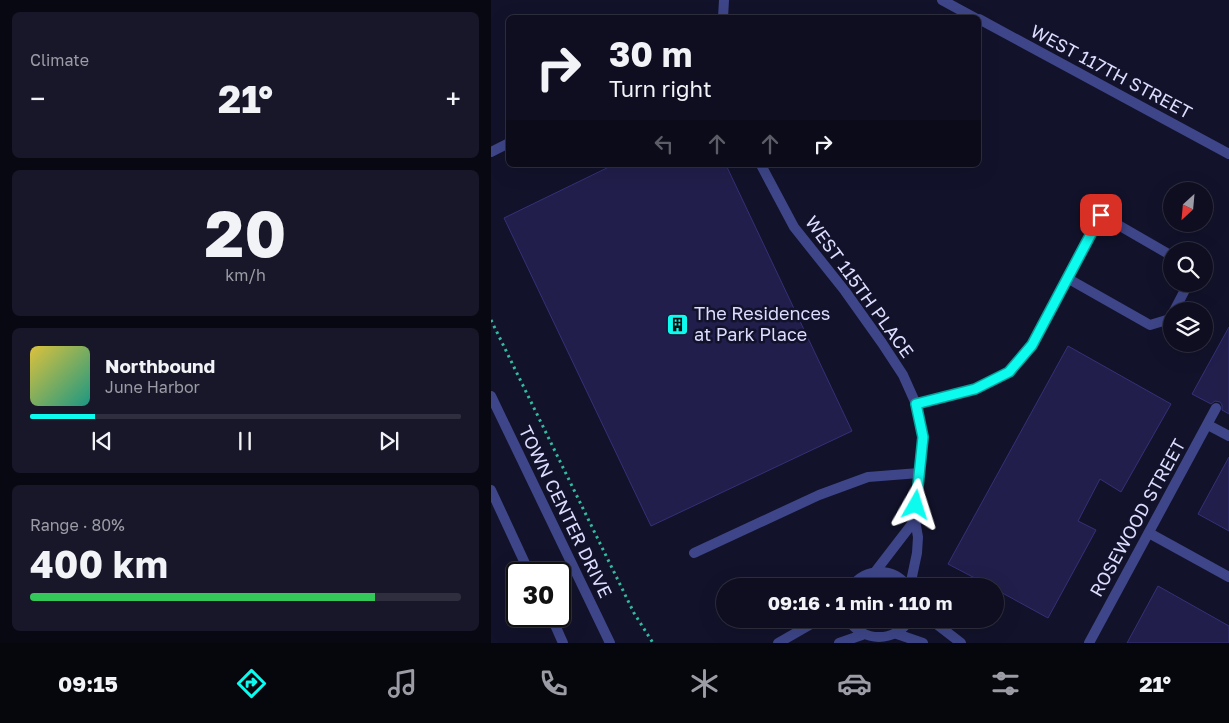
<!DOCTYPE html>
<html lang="en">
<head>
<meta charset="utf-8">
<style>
  :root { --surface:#0e0e20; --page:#171729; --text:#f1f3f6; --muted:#9b9ca5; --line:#2e2e3e; --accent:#0dfaef }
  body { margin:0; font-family:"Golos Text",sans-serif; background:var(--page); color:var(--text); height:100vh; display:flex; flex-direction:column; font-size:19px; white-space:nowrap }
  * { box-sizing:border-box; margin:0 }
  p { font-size:16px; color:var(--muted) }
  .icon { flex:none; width:28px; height:28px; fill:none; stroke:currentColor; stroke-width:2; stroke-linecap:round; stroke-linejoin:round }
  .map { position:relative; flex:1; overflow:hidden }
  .side { display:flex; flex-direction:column; gap:12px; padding:12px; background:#080812; width:491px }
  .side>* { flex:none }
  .guide { position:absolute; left:15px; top:15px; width:475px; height:152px; border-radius:8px; box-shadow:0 5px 20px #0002,0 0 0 1px var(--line); background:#0e0e20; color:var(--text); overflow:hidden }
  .needle { width:32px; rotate:206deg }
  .tools { position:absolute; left:672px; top:182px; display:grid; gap:10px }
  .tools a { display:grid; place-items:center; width:50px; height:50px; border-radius:50%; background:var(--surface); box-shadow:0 5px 20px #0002,0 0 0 1px var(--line); font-size:25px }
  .speed { position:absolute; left:15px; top:562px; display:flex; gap:10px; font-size:25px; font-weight:700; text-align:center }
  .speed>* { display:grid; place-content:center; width:65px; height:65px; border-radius:50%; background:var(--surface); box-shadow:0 5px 20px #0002,0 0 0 1px var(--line); line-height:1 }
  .speed .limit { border:2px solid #111; border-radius:8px; background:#fff; color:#111 }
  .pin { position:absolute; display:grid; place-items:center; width:42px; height:42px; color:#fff; margin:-21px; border-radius:10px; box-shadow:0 2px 8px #0006 }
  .me { position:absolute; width:55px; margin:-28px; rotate:6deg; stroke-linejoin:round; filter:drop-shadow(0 0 4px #0008) }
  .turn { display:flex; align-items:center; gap:18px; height:105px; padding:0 20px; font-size:22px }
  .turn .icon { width:65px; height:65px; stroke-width:2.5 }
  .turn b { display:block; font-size:35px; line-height:42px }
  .lanes { display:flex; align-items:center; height:48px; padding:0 20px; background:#0003; justify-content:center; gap:25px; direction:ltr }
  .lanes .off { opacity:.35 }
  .big { font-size:38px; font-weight:700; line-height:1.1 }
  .side .card { flex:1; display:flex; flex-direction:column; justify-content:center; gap:8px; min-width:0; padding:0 18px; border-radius:8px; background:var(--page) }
  .side .dial { align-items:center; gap:0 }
  .dial b { font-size:65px; line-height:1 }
  .song { display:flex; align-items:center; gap:15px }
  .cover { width:60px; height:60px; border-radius:8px; background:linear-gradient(135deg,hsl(50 70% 55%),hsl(170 70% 35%)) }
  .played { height:5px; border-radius:2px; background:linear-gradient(90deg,var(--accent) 15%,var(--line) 15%) }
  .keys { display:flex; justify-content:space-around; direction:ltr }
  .heat { display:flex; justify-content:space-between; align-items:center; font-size:28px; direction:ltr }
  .charge { height:8px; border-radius:4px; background:linear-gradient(90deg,#34c759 80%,var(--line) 0) }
  .trip { position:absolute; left:225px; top:578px; width:288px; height:50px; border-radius:25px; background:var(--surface); box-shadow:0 5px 20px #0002,0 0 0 1px var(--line); font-weight:700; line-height:50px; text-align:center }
  .tabs { display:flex; height:80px; justify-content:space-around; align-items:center; background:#06060d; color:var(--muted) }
  .tabs .icon { width:35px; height:35px }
  .tabs .on { color:var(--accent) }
  .tabs b { font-size:22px; color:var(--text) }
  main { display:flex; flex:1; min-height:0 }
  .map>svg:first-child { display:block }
</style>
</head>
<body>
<main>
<section class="side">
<div class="card"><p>Climate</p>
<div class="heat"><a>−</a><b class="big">21°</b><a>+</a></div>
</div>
<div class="card dial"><b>20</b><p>km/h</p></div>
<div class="card">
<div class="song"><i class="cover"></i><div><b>Northbound</b><p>June Harbor</p></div></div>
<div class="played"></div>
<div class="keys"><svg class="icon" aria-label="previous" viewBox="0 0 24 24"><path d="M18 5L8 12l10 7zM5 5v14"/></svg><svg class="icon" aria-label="pause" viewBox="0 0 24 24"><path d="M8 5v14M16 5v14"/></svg><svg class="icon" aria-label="next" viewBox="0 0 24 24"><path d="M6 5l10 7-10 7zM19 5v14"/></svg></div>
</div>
<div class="card"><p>Range · 80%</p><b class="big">400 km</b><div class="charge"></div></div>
</section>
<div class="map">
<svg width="738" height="643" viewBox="0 0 738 643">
  <rect width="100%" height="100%" fill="#12122b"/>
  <g fill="#211e4b" stroke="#343177">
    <path d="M122 165H235L361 431 160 526 13 218Z"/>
    <path d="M738 327V414L731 410V405L729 402 724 401 720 404 701 394Z"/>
    <path d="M577 346 680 404 630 492 609 479 587 521 605 530 557 618 504 589V586H499L457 564Z"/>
    <path d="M738 457V531L707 514Z"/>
    <path d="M667 586 738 626V643H636Z"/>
  </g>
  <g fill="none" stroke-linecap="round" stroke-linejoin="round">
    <path stroke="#33bb9f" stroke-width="3" stroke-dasharray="2.5 4" stroke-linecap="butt" d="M0 320 143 613 162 643"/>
    <g stroke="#3e4689" stroke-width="10">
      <path d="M0 152 18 143"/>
      <path d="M576 278 659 325 679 319 681 314"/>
      <path d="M683 311 697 284"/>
      <path d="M425 404 484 389 518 372 541 345 610 215 681 256"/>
      <path d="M717 425 738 436"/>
      <path d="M658 533 738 577"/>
      <path d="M203 553 328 495 377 477 428 473"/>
      <path d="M598 643 725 408"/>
    </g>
    <g stroke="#3e4689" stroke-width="10">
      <path d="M451 0 484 18"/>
      <path d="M232 18 233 0"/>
      <path d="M488 19 738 154"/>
      <path d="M270 165 303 227 354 291 391 343 412 375 425 404 432 437 424 520 427 537 426 553 419 586"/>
      <path d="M384 572 424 520"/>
      <path d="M361 586C375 568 402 567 416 586"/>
      <path d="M357 619C371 643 405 643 419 619"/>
      <path d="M439 619 470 643"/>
      <path d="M406 634 432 643"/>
      <path d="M287 643 329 619"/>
      <path d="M348 643 371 635"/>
    </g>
    <g stroke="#3e4689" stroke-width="10">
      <path d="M0 396 119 643"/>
      <path d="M0 490 39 574"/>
      <path d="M60 616 72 643"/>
    </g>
  </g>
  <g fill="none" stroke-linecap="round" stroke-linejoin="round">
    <defs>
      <path id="route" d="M425 505 432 437 425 404 484 389 518 372 541 345 610 215"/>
    </defs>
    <use href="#route" stroke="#08a29b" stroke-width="12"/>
    <use href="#route" stroke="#0dfaef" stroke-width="9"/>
  </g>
  <defs>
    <symbol id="building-square" viewBox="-11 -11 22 22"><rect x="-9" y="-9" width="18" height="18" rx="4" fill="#0dfaef" stroke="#12122b"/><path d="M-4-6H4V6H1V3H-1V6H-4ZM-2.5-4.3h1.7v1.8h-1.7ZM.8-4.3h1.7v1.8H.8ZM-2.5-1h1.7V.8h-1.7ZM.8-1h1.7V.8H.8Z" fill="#111"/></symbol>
  </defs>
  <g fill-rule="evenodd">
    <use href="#building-square" x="174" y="312" width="25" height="25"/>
  </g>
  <g text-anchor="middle" stroke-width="5" stroke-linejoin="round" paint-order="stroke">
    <g font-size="18" fill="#dcddfe" stroke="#12122b">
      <text transform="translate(620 72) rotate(28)" y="6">WEST 117TH STREET</text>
      <text transform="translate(368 287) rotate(54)" y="6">WEST 115TH PLACE</text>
      <text transform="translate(74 512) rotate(64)" y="6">TOWN CENTER DRIVE</text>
      <text transform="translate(647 518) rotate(-61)" y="6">ROSEWOOD STREET</text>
    </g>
    <g font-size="18" fill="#dcddfe" stroke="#12122b" text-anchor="start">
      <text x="203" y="320">The Residences<tspan x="203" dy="21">at Park Place</tspan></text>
    </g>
  </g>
</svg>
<div class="tools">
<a><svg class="needle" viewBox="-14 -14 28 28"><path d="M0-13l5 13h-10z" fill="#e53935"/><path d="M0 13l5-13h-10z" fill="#9b9ca5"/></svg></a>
<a><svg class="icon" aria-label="search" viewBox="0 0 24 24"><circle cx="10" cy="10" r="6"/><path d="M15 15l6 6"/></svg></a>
<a><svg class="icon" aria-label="layers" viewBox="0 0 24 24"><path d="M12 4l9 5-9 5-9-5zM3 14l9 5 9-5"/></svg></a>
</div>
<div class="speed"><div class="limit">30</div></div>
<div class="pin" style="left:610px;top:215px;background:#d93025"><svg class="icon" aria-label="arrive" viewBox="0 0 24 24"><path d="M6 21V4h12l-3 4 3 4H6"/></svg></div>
<svg class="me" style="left:425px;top:505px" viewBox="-20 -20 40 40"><path d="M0-17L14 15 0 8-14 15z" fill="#0dfaef" stroke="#fff" stroke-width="4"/></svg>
<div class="trip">09:16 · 1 min · 110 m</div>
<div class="guide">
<div class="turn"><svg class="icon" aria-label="right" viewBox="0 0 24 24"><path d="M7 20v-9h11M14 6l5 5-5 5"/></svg><div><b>30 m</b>Turn right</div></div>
<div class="lanes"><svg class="icon off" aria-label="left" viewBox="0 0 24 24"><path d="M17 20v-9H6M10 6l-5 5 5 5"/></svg><svg class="icon off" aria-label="ahead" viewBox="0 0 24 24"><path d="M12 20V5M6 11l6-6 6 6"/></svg><svg class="icon off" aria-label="ahead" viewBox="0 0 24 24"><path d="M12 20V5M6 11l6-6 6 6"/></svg><svg class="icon" aria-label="right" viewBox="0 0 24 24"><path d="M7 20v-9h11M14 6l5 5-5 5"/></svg></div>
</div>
</div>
</main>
<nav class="tabs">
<b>09:15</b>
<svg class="icon on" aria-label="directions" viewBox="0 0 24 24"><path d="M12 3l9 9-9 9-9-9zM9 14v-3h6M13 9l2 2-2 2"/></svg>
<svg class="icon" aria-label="music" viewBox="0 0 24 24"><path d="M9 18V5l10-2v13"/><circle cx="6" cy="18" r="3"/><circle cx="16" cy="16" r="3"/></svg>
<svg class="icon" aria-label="phone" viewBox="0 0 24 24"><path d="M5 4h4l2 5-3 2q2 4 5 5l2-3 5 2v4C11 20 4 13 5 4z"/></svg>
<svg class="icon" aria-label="climate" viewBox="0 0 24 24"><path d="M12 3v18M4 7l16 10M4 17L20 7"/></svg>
<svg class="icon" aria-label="car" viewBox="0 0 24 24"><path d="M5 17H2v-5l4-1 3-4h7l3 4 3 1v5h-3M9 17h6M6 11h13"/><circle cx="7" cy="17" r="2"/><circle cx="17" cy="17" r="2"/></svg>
<svg class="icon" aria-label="filters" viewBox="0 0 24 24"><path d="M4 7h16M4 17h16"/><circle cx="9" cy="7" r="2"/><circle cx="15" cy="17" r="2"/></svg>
<b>21°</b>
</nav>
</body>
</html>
